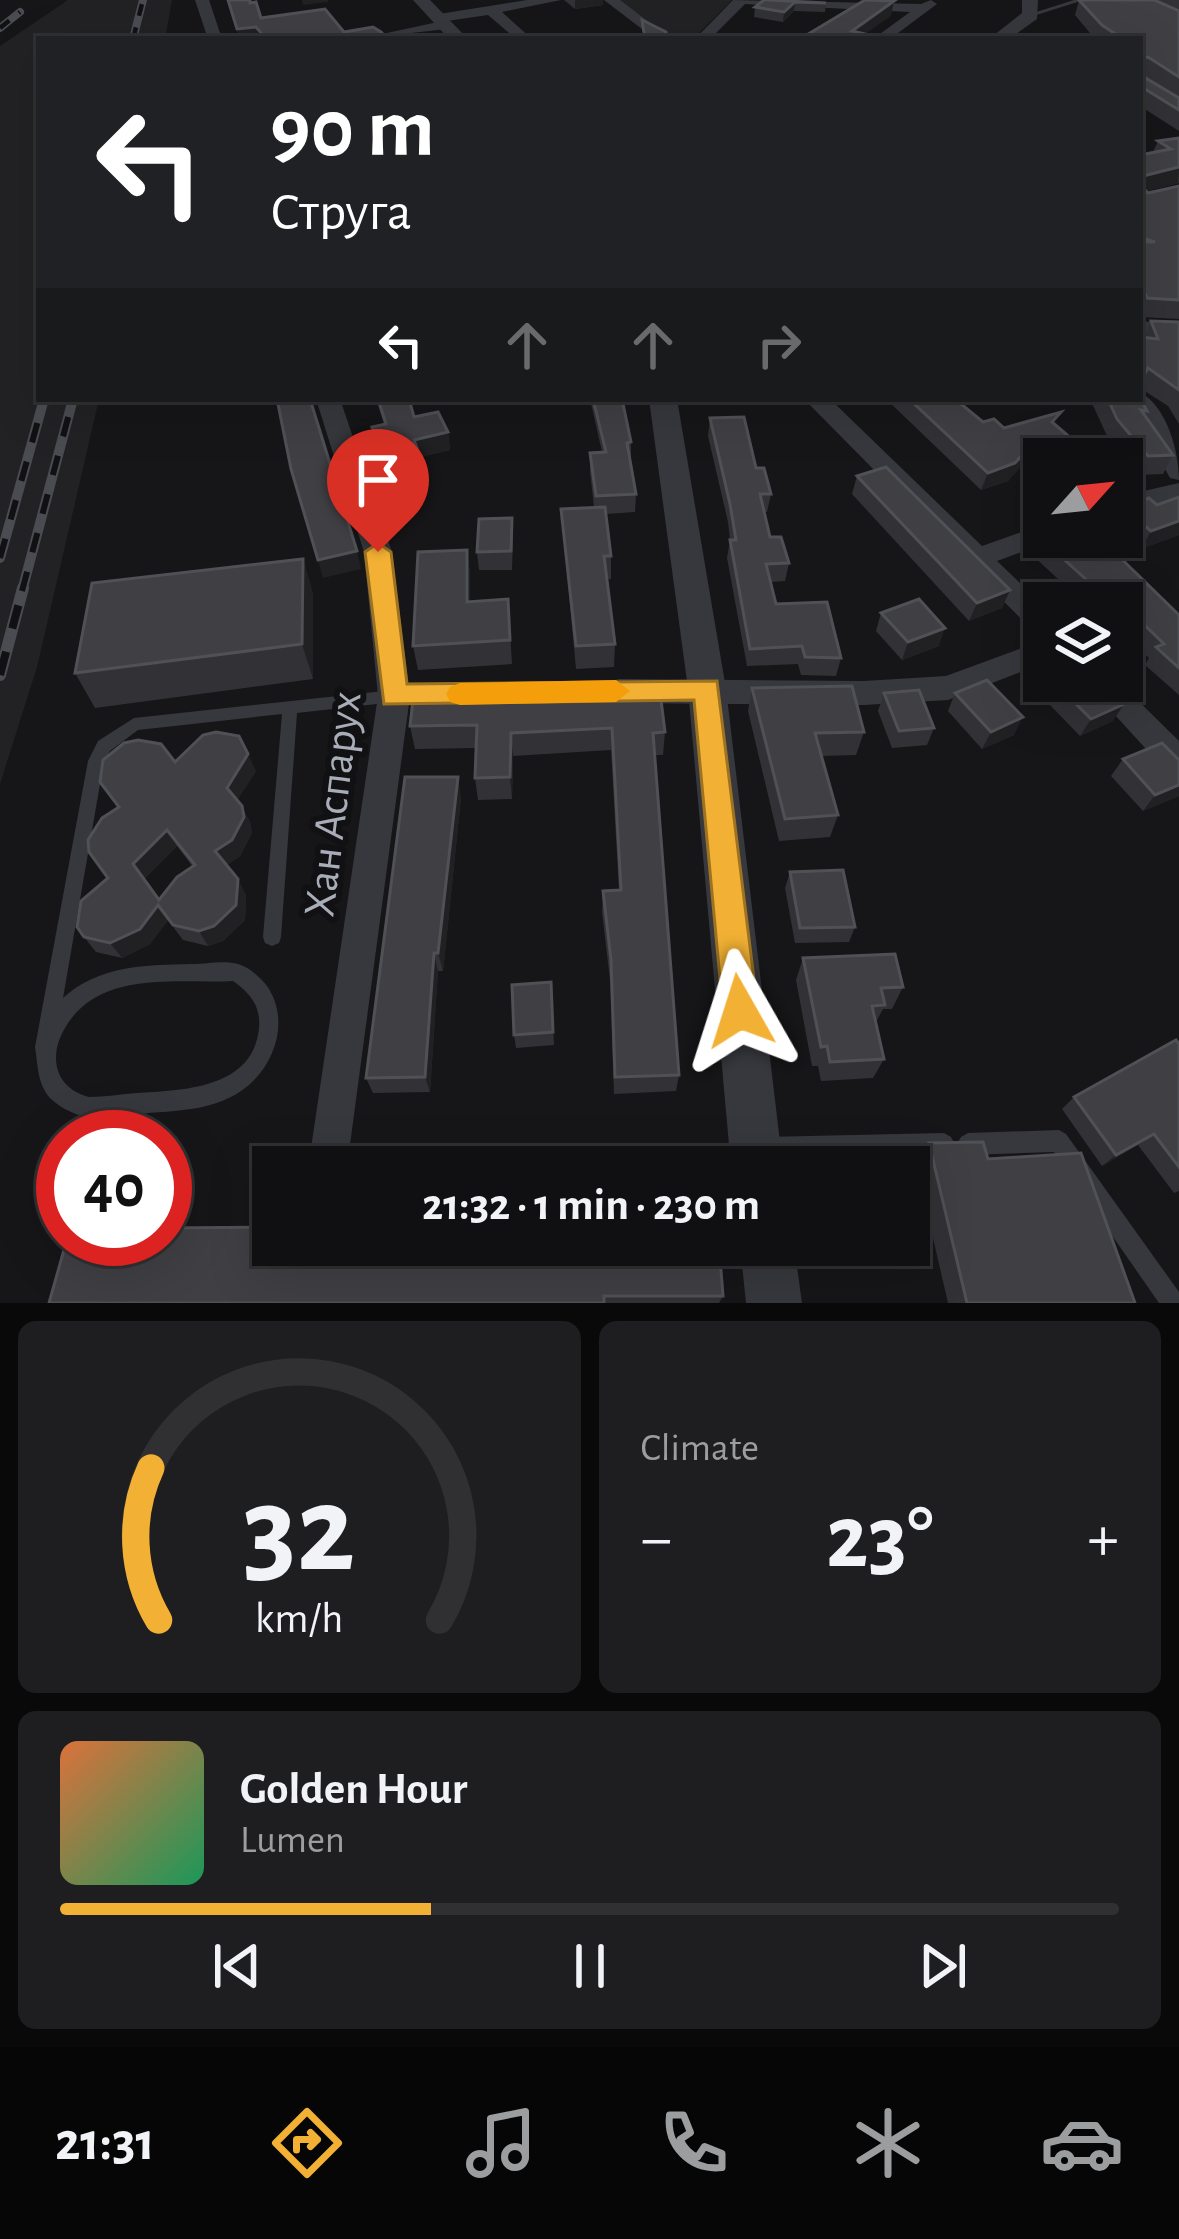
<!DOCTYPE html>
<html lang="en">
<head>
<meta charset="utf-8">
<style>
  :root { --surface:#101012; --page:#1e1e20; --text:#f1f3f6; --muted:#9c9d9f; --line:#303032; --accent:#f2b134 }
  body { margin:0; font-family:"Alegreya Sans",sans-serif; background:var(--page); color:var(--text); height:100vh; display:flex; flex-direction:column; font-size:45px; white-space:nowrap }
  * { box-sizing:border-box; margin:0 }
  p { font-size:39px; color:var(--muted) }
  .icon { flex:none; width:66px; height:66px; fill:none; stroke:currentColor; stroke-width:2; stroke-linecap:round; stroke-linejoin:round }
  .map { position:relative; height:1303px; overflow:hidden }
  .panel { display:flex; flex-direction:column; gap:18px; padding:18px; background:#09090a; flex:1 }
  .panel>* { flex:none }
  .guide { position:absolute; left:36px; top:36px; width:1107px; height:366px; border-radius:0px; box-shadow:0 12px 48px #0002,0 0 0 3px var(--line); background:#202124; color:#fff; overflow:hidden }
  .needle { width:78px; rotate:63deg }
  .buttons { position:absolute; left:1023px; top:438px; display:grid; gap:24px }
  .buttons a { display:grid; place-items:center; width:120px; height:120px; border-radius:0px; background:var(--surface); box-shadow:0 12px 48px #0002,0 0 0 3px var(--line); font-size:60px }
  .speed { position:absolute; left:36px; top:1110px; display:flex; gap:24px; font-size:60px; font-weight:700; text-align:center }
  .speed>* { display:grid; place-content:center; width:156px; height:156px; border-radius:50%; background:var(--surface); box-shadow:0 12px 48px #0002,0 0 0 3px var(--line); line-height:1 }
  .speed .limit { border:18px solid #d22; background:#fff; color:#111 }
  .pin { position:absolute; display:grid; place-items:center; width:102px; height:102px; color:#fff; margin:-123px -51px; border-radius:50% 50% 50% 0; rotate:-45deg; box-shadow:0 0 12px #0007 }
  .pin .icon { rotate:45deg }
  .me { position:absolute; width:132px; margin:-66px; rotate:354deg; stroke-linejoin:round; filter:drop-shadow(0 0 9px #0008) }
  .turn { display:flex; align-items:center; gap:42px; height:252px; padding:0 36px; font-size:54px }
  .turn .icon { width:156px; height:156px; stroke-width:2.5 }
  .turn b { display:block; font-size:84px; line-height:102px }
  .lanes { display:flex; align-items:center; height:114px; padding:0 36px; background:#0003; justify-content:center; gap:60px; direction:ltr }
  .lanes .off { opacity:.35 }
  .big { font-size:90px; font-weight:700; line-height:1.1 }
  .panel .tile { flex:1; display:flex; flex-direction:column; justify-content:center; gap:18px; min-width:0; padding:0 42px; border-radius:18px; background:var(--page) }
  .panel .dial { align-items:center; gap:0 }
  .dial svg { height:312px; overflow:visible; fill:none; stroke:var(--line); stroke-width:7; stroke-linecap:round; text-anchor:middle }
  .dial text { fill:var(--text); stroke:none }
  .song { display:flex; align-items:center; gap:36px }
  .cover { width:144px; height:144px; border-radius:18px; background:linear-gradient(135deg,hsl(20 70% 55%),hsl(150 70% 35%)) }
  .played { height:12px; border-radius:6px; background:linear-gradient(90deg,var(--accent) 35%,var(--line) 35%) }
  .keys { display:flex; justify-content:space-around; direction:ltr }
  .heat { display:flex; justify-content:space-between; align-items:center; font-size:66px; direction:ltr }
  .panel .tiles { flex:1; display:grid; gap:18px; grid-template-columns:1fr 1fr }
  .tile:last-child { grid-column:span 2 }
  .trip { position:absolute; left:252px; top:1146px; width:678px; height:120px; border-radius:0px; background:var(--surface); box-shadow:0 12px 48px #0002,0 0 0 3px var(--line); font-weight:700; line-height:120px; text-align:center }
  .menu { display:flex; height:192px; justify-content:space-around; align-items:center; background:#060607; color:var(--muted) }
  .menu .icon { width:84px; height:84px }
  .menu .active { color:var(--accent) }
  .menu b { font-size:54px; color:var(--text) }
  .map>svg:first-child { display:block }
</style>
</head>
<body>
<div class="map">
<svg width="1179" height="1303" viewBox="0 0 1179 1303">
  <rect width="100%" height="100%" fill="#161618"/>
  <g fill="#222225">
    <path d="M68 0H172L165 39H39V399H99L37 667 0 784V46Z"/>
    <path d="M618 0H731V1L693 39H668Z"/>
  </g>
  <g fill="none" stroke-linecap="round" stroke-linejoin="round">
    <g fill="#37383d" fill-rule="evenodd">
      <path d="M1074 0H1084L1033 16 1027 15Z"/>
      <path d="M394 690 399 692 402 696 399 700 394 702 297 713 281 937 279 943 272 946 265 943 263 937 282 714 138 730 110 751 104 761 63 998C99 965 146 965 193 964 206 964 225 960 238 964 249 967 260 977 267 986 289 1018 277 1060 249 1085 215 1114 169 1110 127 1115 112 1116 97 1120 82 1116 71 1113 58 1106 50 1098 37 1083 38 1065 35 1047L88 761 98 741 134 718ZM233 981C250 993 261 1006 259 1028 253 1089 183 1090 137 1093 121 1094 105 1097 89 1097 70 1092 56 1079 56 1058 56 1045 61 1034 68 1023 104 970 178 984 233 981Z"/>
      <path d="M1059 1130 1066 1134 1179 1292V1303H1159L1054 1152 968 1155 961 1151 957 1144 961 1137 968 1133Z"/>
      <path d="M944 1133 951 1137 955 1144 951 1151 944 1155 764 1159 757 1155 753 1148 757 1141 764 1137Z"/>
    </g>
    <g fill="#37383d" fill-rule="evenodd">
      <path d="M195 0H209L222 39H208Z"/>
      <path d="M527 0H561L502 12 532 39H516L488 15 447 21 453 25 446 29 359 39 438 22 432 18 439 14Z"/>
      <path d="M604 0H620L671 39H655Z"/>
      <path d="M733 0 921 4 931 0 937 4 890 39H873L910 12 745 4 710 39H695Z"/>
      <path d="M1140 321 1179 324V338L1140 335Z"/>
      <path d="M1140 392C1167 407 1179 451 1179 480L1170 478 1126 399H1140Z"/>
      <path d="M316 399H340L392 552 410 696 347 1167H315L310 1155 378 696 364 552Z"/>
      <path d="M804 399H830L982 546 1044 524V537L1054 540 997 561 1044 606V635L1034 632Z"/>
      <path d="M1179 483V501L1122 514V496Z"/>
      <path d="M1044 640V663L948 700 864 705 619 703 608 700 604 691 608 682 619 679 864 681 946 676Z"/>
      <path d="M1084 681H1118L1179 741V775L1167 772Z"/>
    </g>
    <g fill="#37383d" fill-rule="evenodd">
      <path d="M413 0H430L468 39H449Z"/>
      <path d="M1022 0H1038L1037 19 1009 39H989L1022 13Z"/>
      <path d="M649 399H677L726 689 783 1167H731L688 689Z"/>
      <path d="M740 1245H794L802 1303H746Z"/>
    </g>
    <defs>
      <g id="rail-far2">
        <path d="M0 28 20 12"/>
        <path d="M133 39 143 0"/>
      </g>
      <g id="rail-far1">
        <path d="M0 558 44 399"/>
        <path d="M22 591 73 399"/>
      </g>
      <path id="rail" d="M0 675 23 588"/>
    </defs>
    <use href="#rail-far2" stroke="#4a4c52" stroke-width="8"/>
    <use href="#rail-far1" stroke="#4a4c52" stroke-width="10"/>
    <use href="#rail" stroke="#4a4c52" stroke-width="12"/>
    <use href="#rail-far2" stroke="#111113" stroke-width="4.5" stroke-dasharray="12" stroke-linecap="butt"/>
    <use href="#rail-far1" stroke="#111113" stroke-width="6" stroke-dasharray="20" stroke-linecap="butt"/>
    <use href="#rail" stroke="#111113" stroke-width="8" stroke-dasharray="24" stroke-linecap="butt"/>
  </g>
  <g fill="#323236" fill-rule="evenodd">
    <path d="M564 0H603V5L575 9Z"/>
    <path d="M764 0 826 3 825 12 794 11 783 22 754 17 755 7Z"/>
    <path d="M1079 0H1179V131L1140 106V39H1095L1075 15Z"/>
    <path d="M1179 138V183L1146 191 1148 193 1179 186V319L1140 317V155L1153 152 1158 141Z"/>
    <path d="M1151 321 1179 322V424L1168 406 1140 388V337L1144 338Z"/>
    <path d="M1140 398 1147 411 1144 415 1173 455 1163 474 1138 475 1108 438 1090 399Z"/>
    <path d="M376 399H409L414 417 448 432 450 450 420 457 428 488 400 494 389 464 384 465 376 445 372 427 384 424Z"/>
    <path d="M590 399H625V409L631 442V461L636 494 635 512 606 514 611 556V579H607L615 644 614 667 576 669 561 509 594 507 590 471V453L602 452Z"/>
    <path d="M886 399H955L983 422 1004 428 1055 425 1073 459H1044V466L1031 455 1008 481 981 490Z"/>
    <path d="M710 418 756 468 771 494 767 512H764L770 537 789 563 785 581 771 582 776 604 841 658 836 676 801 675 798 664 747 666 727 558 730 540 728 522 708 436Z"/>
    <path d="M857 476 1010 590 1002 608 969 621 852 494Z"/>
    <path d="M1179 497V535L1141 549 1122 533 1123 508 1157 505Z"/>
    <path d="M513 536 512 570H479L477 552Z"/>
    <path d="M1038 536 1179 615V695L1145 665 1149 658 1122 632V603H1084L1030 553Z"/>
    <path d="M467 550 470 575V602L508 599 512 664 418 670 413 646Z"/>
    <path d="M303 559 313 594V679L95 708 75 673Z"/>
    <path d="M881 613 939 646 902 660 876 631Z"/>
    <path d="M1044 654V681H1100L1113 721 1080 736 1023 677 1032 660Z"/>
    <path d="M752 688 864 732 856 755 821 756 838 815 830 837 779 841 748 711Z"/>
    <path d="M414 691 665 732 663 755H654L679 1075 676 1091 614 1094 610 980 602 912 603 891 619 890 611 750 513 756 512 799 478 800 475 778 476 748 415 749 410 726Z"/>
    <path d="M884 693 934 728 927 745 892 748 878 711Z"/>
    <path d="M955 693 1014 735 982 749 948 711Z"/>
    <path d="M1123 759 1179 760V796L1143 811 1111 776Z"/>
    <path d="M175 762 256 771 237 800 250 822 252 833 240 856 227 865 246 895 245 920 223 941 208 946 183 940 168 920 150 944 122 958 96 952 84 937 107 878 118 808 100 782ZM177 846 193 867 159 900 144 879Z"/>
    <path d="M461 798 443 971H438L430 1092 373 1093 366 1078Z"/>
    <path d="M790 872 855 927 849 942 795 943 785 888Z"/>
    <path d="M803 958 903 987 892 1009H883L876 1022 884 1059 873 1078 821 1081 818 1066H812L796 980Z"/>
    <path d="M551 982 554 1045 516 1048 514 1035Z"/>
    <path d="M1179 1044V1191L1174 1193 1138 1145 1102 1166 1062 1109 1074 1097Z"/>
    <path d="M929 1143 988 1159 1135 1303H948L915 1160Z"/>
    <path d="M67 1239 723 1296 719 1303H49Z"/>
  </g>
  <g fill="#212124">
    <path d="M302 0H328V2L303 5Z"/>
    <path d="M575 0H603V5L575 9Z"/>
    <path d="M894 1 891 16 858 39 852 31Z"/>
    <path d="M795 2 794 11 783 22 784 12Z"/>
    <path d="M256 27 259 39H239L237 29Z"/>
    <path d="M1179 167 1178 183 1140 193 1143 176Z"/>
    <path d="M448 432 450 450 417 458 414 440Z"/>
    <path d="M1037 438 1031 455 1008 481 981 490 988 473Z"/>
    <path d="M1079 445 1073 459H1052L1055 452Z"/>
    <path d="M386 446 389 464 384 465 381 447Z"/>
    <path d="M425 470 428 488 400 494 396 476Z"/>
    <path d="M1179 521V535L1141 549 1151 531Z"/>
    <path d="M467 550 470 575V626L467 602Z"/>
    <path d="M357 551 361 569 323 578 318 560Z"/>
    <path d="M303 559 313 594V679L302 644Z"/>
    <path d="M1104 587 1096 603H1091L1098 590Z"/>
    <path d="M1010 590 1002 608 969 621 977 603Z"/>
    <path d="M945 628 939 646 902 660 908 642Z"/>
    <path d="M1124 704 1113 721 1080 736 1091 719Z"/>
    <path d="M1023 717 1014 735 982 749 991 732Z"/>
    <path d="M511 733 513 756 512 799 510 777Z"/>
    <path d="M248 754 256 771 235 804 227 788Z"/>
    <path d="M458 777 461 798 443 971 438 953Z"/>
    <path d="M1179 785V796L1143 811 1155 795Z"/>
    <path d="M242 806 250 822 252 833 240 856 224 867 215 851Z"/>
    <path d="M167 830 177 846 143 880 133 864Z"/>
    <path d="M238 879 246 895 245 920 223 941 208 946 199 931Z"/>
    <path d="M158 905 168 920 150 944 122 958 110 943Z"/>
    <path d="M434 953 438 971 430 1092 425 1077Z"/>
    <path d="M1154 1134 1138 1145 1102 1166 1116 1155Z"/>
  </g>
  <g fill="#3f3f44" stroke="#4f5156" stroke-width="3" fill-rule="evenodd">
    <path d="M228 0H250V3L256 2 261 18 325 9 344 32 373 27 381 32 387 39H266L256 27 237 29Z"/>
    <path d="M764 0H768L826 3 795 2 784 12 755 7Z"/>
    <path d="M865 0 894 1 852 31 886 39H800Z"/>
    <path d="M1079 0H1154L1179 11V77L1148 57 1142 58 1144 77 1179 98V110L1140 86V53H1143L1140 50V39H1123L1102 25Z"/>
    <path d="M642 20 666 32 667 39H645Z"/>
    <path d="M1179 138V167L1143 176V188L1148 193 1179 186V300L1147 298 1140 281V242H1155L1140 237V155L1171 149 1158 141Z"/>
    <path d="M1151 321 1179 322V390L1148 368 1144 375 1140 376V337L1158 339Z"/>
    <path d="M1140 398 1147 411 1141 410 1173 455 1148 456 1117 419 1108 399Z"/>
    <path d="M277 399H310L357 551 318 560 291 469Z"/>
    <path d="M378 399H409L414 417 438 412 448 432 414 440 425 470 396 476 386 446 381 447 372 427 386 424Z"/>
    <path d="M593 399H622L631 442 627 443 636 494 596 496 590 453 606 452Z"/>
    <path d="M909 399H955L983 422 994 419 1004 428 1061 412 1052 422 1079 445 1055 452 1037 438 1015 463 988 473Z"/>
    <path d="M744 417 756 468H764L771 494H760L770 537H781L789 563 766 564 776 604 827 602 841 658 805 657 802 646 750 649 730 540H736L730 504 710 418Z"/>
    <path d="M886 467 1010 590 977 603 857 476Z"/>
    <path d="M1179 497V521L1151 531 1123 508 1149 498 1157 505Z"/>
    <path d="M605 507 611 556H604L615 644 576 646 561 509Z"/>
    <path d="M512 518 511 551 477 552 479 519Z"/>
    <path d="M1044 533V537H1099L1179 615V668L1156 647 1164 644 1122 603 1104 587 1098 590 1038 536Z"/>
    <path d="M467 550V602L508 599 510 640 413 646 418 552Z"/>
    <path d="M303 559 302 644 75 673 92 583Z"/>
    <path d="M919 599 945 628 908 642 881 613Z"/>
    <path d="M1044 654V672L1032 660Z"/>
    <path d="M987 680 1023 717 991 732 955 693Z"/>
    <path d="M1053 681H1100L1124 704 1091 719Z"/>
    <path d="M659 684 665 732 653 733 679 1075 615 1077 611 960 603 891 621 890 612 728 511 733 510 777 475 778 477 725 410 726 414 691Z"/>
    <path d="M852 686 864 732 815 733 838 815 785 819 752 688Z"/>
    <path d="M919 690 934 728 899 731 884 693Z"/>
    <path d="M216 732 239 736 248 754 227 788 242 806 244 817 232 840 215 851 238 879 236 905 214 926 199 931 173 925 158 905 140 929 110 943 84 937 77 927 81 901 108 878 89 852 88 840 102 818 119 807 100 782 103 760 124 743 138 740 161 744 175 762 203 735ZM167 830 195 865 177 877 159 900 133 864Z"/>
    <path d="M1162 743 1179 760V785L1155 795 1123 759Z"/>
    <path d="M405 777H458L438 953H434L425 1077 366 1078Z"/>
    <path d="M843 870 855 927 800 928 790 872Z"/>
    <path d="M895 954 903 987 881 988 885 1005 872 1006 884 1059 830 1062 827 1046 821 1047 803 958Z"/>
    <path d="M551 982 553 1032 514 1035 512 985Z"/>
    <path d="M1176 1040 1179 1044V1167L1154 1134 1116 1155 1074 1097Z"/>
    <path d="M983 1142 988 1159 1081 1153 1135 1303H967L929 1143Z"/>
    <path d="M273 1227V1245H719L723 1296H604V1303H49L67 1239H165V1228Z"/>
  </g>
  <path fill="#f2b134" stroke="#9d7322" stroke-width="3" d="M378 543 391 552 407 684 717 681 758 1011 753 1023 740 1028 728 1023 723 1011 694 700 384 704 365 552Z"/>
  <path fill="#f59e0b" d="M616 680 630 691 616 702 460 705 450 702 446 694 450 687 460 683Z"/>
  <g text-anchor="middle" stroke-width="12" stroke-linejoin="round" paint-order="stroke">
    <g font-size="45" fill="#a8adb8" stroke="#111113">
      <text transform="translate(331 804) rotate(-83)" y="16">Хан Аспарух</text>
    </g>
  </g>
</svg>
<div class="buttons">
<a><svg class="needle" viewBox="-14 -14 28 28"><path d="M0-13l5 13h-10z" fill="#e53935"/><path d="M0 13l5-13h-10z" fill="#9c9d9f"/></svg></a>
<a><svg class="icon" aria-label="layers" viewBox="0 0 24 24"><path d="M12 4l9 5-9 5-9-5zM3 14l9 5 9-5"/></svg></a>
</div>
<div class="speed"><div class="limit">40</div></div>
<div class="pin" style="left:378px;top:552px;background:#d93025"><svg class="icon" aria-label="arrive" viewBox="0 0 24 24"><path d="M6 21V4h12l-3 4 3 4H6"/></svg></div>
<svg class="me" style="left:740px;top:1011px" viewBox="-20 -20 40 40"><path d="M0-17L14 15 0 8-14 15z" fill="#f2b134" stroke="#fff" stroke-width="4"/></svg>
<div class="trip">21:32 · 1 min · 230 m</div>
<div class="guide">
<div class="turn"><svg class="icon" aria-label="left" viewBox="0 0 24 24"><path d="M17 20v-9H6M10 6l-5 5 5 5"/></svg><div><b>90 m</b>Струга</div></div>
<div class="lanes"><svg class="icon" aria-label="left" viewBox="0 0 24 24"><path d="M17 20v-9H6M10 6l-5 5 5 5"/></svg><svg class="icon off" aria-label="ahead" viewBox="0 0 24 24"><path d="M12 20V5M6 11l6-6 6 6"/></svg><svg class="icon off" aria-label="ahead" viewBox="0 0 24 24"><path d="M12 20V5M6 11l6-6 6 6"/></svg><svg class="icon off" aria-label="right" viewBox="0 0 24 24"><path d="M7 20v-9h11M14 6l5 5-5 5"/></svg></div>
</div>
</div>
<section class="panel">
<div class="tiles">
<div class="tile dial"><svg viewBox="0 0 100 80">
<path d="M14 69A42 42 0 1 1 86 69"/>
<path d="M14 69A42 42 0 0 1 12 30" stroke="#f2b134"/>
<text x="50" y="56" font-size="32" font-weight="700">32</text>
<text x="50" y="72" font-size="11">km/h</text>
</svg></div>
<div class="tile"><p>Climate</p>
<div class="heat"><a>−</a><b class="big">23°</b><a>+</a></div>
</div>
<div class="tile">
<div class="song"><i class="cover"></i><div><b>Golden Hour</b><p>Lumen</p></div></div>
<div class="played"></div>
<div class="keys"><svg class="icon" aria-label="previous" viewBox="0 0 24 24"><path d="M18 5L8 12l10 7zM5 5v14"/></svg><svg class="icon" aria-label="pause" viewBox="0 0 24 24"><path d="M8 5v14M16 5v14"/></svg><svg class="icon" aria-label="next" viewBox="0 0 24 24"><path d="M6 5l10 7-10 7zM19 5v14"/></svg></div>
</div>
</div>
</section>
<nav class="menu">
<b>21:31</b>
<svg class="icon active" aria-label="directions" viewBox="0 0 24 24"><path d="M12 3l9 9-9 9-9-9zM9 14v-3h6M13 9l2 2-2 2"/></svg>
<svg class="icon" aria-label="music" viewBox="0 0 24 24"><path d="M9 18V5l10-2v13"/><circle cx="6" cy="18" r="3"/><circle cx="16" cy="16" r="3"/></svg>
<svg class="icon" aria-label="phone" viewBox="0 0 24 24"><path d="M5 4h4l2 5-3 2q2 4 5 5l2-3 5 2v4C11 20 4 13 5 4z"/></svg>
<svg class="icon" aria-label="climate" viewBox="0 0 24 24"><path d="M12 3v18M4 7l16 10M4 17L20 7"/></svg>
<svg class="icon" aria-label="car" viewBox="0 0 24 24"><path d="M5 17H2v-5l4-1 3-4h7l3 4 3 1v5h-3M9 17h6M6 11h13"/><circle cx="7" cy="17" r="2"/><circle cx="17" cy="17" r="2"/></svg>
</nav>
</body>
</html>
